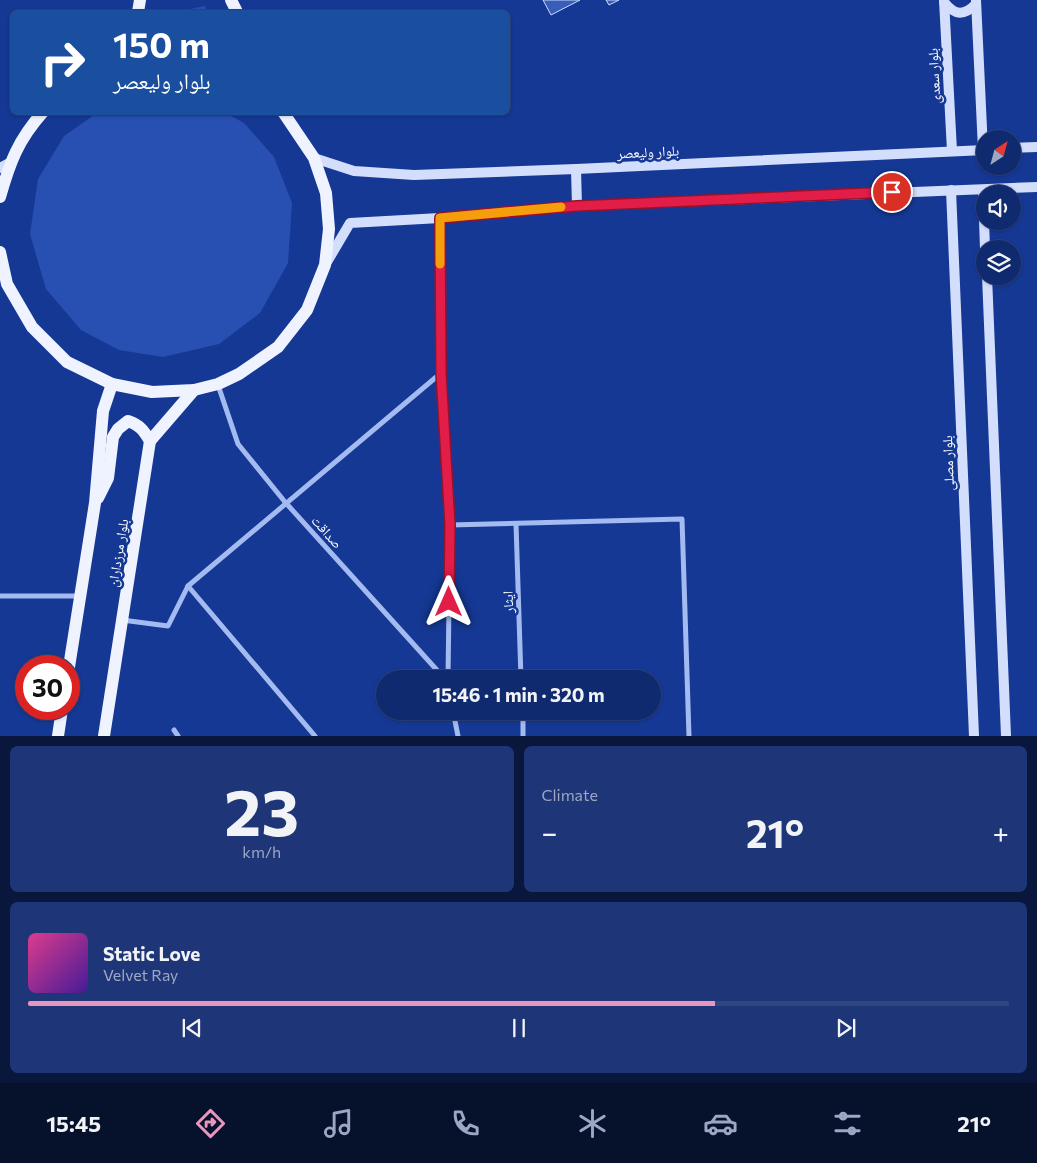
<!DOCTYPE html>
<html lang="en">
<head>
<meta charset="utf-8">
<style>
  :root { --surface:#102a6f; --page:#1e3677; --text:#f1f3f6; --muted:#9ca7c3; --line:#304682; --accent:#e797bd }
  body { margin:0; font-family:Commissioner,"Noto Naskh Arabic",sans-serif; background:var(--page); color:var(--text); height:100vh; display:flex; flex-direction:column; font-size:19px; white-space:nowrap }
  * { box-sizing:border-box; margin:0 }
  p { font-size:16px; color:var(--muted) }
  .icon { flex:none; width:28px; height:28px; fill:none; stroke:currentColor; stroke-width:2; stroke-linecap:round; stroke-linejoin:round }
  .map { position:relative; height:736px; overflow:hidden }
  .drawer { display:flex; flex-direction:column; gap:10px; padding:10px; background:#09173d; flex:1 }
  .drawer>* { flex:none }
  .guide { position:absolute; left:10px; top:10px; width:500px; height:105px; border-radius:8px; box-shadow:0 1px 4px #0004,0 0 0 1px var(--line); background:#1a4fa0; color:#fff; overflow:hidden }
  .needle { width:32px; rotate:36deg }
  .buttons { position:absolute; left:976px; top:130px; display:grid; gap:10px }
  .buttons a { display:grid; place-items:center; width:45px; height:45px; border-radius:50%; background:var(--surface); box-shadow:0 1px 4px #0004,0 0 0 1px var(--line); font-size:25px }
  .speed { position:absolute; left:15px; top:655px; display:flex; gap:10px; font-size:25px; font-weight:700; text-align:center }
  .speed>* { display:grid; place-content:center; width:65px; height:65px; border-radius:50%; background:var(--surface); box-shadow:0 1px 4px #0004,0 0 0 1px var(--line); line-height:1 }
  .speed .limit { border:8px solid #d22; background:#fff; color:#111 }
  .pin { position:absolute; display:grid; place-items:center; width:42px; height:42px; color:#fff; margin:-21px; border:2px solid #fff; border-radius:50%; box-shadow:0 1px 5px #0007 }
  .me { position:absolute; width:55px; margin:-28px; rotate:0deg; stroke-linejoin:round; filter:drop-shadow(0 0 4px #0008) }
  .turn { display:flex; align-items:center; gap:18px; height:105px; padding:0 20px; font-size:22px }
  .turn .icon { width:65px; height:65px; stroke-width:2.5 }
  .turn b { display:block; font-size:35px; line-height:42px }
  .big { font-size:38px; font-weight:700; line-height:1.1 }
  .drawer .tile { flex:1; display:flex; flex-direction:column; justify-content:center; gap:8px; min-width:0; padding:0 18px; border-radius:8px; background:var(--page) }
  .drawer .dial { align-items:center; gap:0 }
  .dial b { font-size:65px; line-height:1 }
  .song { display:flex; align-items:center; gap:15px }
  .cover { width:60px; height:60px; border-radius:8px; background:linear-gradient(135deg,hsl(330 70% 55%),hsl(260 70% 35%)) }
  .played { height:5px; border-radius:2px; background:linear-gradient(90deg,var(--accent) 70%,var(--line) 70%) }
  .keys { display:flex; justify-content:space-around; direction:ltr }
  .heat { display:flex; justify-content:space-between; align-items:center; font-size:28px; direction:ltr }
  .drawer .tiles { flex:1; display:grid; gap:10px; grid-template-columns:1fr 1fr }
  .tile:last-child { grid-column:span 2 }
  .trip { position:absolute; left:376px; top:670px; width:285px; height:50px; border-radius:25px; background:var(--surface); box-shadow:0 1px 4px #0004,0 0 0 1px var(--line); font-weight:700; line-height:50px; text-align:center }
  .tab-bar { display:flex; height:80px; justify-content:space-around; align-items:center; background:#06112c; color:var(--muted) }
  .tab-bar .icon { width:35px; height:35px }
  .tab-bar .on { color:var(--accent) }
  .tab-bar b { font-size:22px; color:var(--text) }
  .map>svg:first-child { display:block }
</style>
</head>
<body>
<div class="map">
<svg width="1037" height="736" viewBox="0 0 1037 736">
  <rect width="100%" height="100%" fill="#153894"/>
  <g fill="#2850b2">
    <path d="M205 6 207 12H185V10Z"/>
    <path d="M97 113H226L244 123 274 157 292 203 288 263 260 313 219 344 163 357 119 350 81 330 46 289 30 234 38 179 64 136Z"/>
  </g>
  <g fill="#395eba" stroke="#ccdafc">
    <path d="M543 0H580L551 15Z"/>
    <path d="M606 0H619L609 5Z"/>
  </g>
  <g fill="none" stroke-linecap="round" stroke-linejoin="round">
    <g stroke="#a4bbf1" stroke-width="5">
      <path d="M440 218 441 373 450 525 448 679"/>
      <path d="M218 385 238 444 285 502 445 679"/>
      <path d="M516 524 521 679"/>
      <path d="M450 525 682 519 689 736"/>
      <path d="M188 586 315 736"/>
      <path d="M0 596H80"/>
      <path d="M122 620 168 626 188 586 441 373"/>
      <path d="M453 711 458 736"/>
      <path d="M523 711V736"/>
      <path d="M174 730 178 736"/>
    </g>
    <g stroke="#d3defc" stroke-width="10">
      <path d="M944 0 952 151"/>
      <path d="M976 0 983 150"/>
      <path d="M944 2C955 16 964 16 976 4"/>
      <path d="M1012 148 1037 147"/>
      <path d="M314 158 354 171 414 175 576 169 985 150"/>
      <path d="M0 168 9 163"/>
      <path d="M576 169 577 206"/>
      <path d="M951 190 974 736"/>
      <path d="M983 190 985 249"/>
      <path d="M327 262 350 223 440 218 577 206 1037 187"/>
      <path d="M987 276 1006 736"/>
    </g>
    <g stroke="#eff2ff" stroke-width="12">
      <path d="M231 0 237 12"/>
      <path d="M138 12 140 0"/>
      <path d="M0 197C10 162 18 140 43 112"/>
      <path d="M0 252 7 284 32 327 67 362 112 384 152 392 194 390 218 384 239 374 278 347 307 310 325 265 329 229 326 193 314 158 283 112"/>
      <path d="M98 498 108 478 113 437 118 429 128 421C140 425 144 431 150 441"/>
      <path d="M69 667 95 503 103 411 112 384"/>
      <path d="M58 736 62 709"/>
      <path d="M104 736 150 441 194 390"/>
    </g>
  </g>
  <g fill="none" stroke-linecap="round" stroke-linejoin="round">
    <defs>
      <path id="route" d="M449 602 450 525 441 373 440 218 577 206 892 192"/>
    </defs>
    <use href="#route" stroke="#92132f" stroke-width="12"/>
    <use href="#route" stroke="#e11d48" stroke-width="9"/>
    <path stroke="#f59e0b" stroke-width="9" d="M440 264V218L561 207"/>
  </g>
  <g text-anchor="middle" stroke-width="5" stroke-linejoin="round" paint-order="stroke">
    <g font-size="14" fill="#fff" stroke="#153894">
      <text transform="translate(934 76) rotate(-93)" y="5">بلوار سعدی</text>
      <text transform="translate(648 152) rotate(-3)" y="5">بلوار ولیعصر</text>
      <text transform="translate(948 463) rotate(-92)" y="5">بلوار مصلی</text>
      <text transform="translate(327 532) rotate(48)" y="5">صداقت</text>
      <text transform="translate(118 553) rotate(-81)" y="5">بلوار مرزداران</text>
      <text transform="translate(508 602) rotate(-92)" y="5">ایثار</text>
    </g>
  </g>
</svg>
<div class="buttons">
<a><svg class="needle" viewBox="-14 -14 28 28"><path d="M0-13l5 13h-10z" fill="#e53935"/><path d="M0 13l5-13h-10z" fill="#9ca7c3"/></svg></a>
<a><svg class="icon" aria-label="sound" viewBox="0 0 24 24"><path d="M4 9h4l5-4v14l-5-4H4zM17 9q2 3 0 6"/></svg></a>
<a><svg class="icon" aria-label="layers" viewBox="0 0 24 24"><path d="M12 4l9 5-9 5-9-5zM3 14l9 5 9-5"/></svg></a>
</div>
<div class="speed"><div class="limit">30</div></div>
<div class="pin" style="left:892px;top:192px;background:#d93025"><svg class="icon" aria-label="arrive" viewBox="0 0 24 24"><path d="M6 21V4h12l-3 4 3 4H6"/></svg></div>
<svg class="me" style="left:449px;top:602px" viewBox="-20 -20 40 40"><path d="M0-17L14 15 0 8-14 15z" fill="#e11d48" stroke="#fff" stroke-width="4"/></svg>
<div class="trip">15:46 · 1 min · 320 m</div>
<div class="guide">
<div class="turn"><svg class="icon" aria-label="right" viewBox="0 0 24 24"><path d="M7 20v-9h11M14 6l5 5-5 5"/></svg><div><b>150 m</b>بلوار ولیعصر</div></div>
</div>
</div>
<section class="drawer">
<div class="tiles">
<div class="tile dial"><b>23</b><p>km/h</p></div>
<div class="tile"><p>Climate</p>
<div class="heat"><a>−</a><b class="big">21°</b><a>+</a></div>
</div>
<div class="tile">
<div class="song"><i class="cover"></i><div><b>Static Love</b><p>Velvet Ray</p></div></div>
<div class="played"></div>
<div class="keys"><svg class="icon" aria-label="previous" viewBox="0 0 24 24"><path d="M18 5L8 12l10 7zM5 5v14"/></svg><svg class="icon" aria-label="pause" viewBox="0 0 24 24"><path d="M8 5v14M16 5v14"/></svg><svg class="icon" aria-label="next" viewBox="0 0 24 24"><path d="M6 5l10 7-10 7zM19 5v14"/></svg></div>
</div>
</div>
</section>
<nav class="tab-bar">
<b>15:45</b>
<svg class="icon on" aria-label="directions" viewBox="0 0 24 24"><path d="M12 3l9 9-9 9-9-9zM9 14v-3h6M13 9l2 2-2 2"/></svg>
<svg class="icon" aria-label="music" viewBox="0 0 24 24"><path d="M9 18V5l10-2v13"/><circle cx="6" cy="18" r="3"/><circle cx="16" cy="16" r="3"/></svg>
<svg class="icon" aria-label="phone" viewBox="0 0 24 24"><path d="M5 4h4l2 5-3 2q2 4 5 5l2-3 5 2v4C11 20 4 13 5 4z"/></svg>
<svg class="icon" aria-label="climate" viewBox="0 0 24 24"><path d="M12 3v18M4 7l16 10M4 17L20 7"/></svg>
<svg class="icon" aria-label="car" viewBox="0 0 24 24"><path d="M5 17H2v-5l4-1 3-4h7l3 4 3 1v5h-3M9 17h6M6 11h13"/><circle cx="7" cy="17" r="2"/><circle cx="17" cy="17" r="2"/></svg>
<svg class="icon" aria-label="filters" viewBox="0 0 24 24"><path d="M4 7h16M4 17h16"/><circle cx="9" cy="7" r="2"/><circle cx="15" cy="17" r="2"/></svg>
<b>21°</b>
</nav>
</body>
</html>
